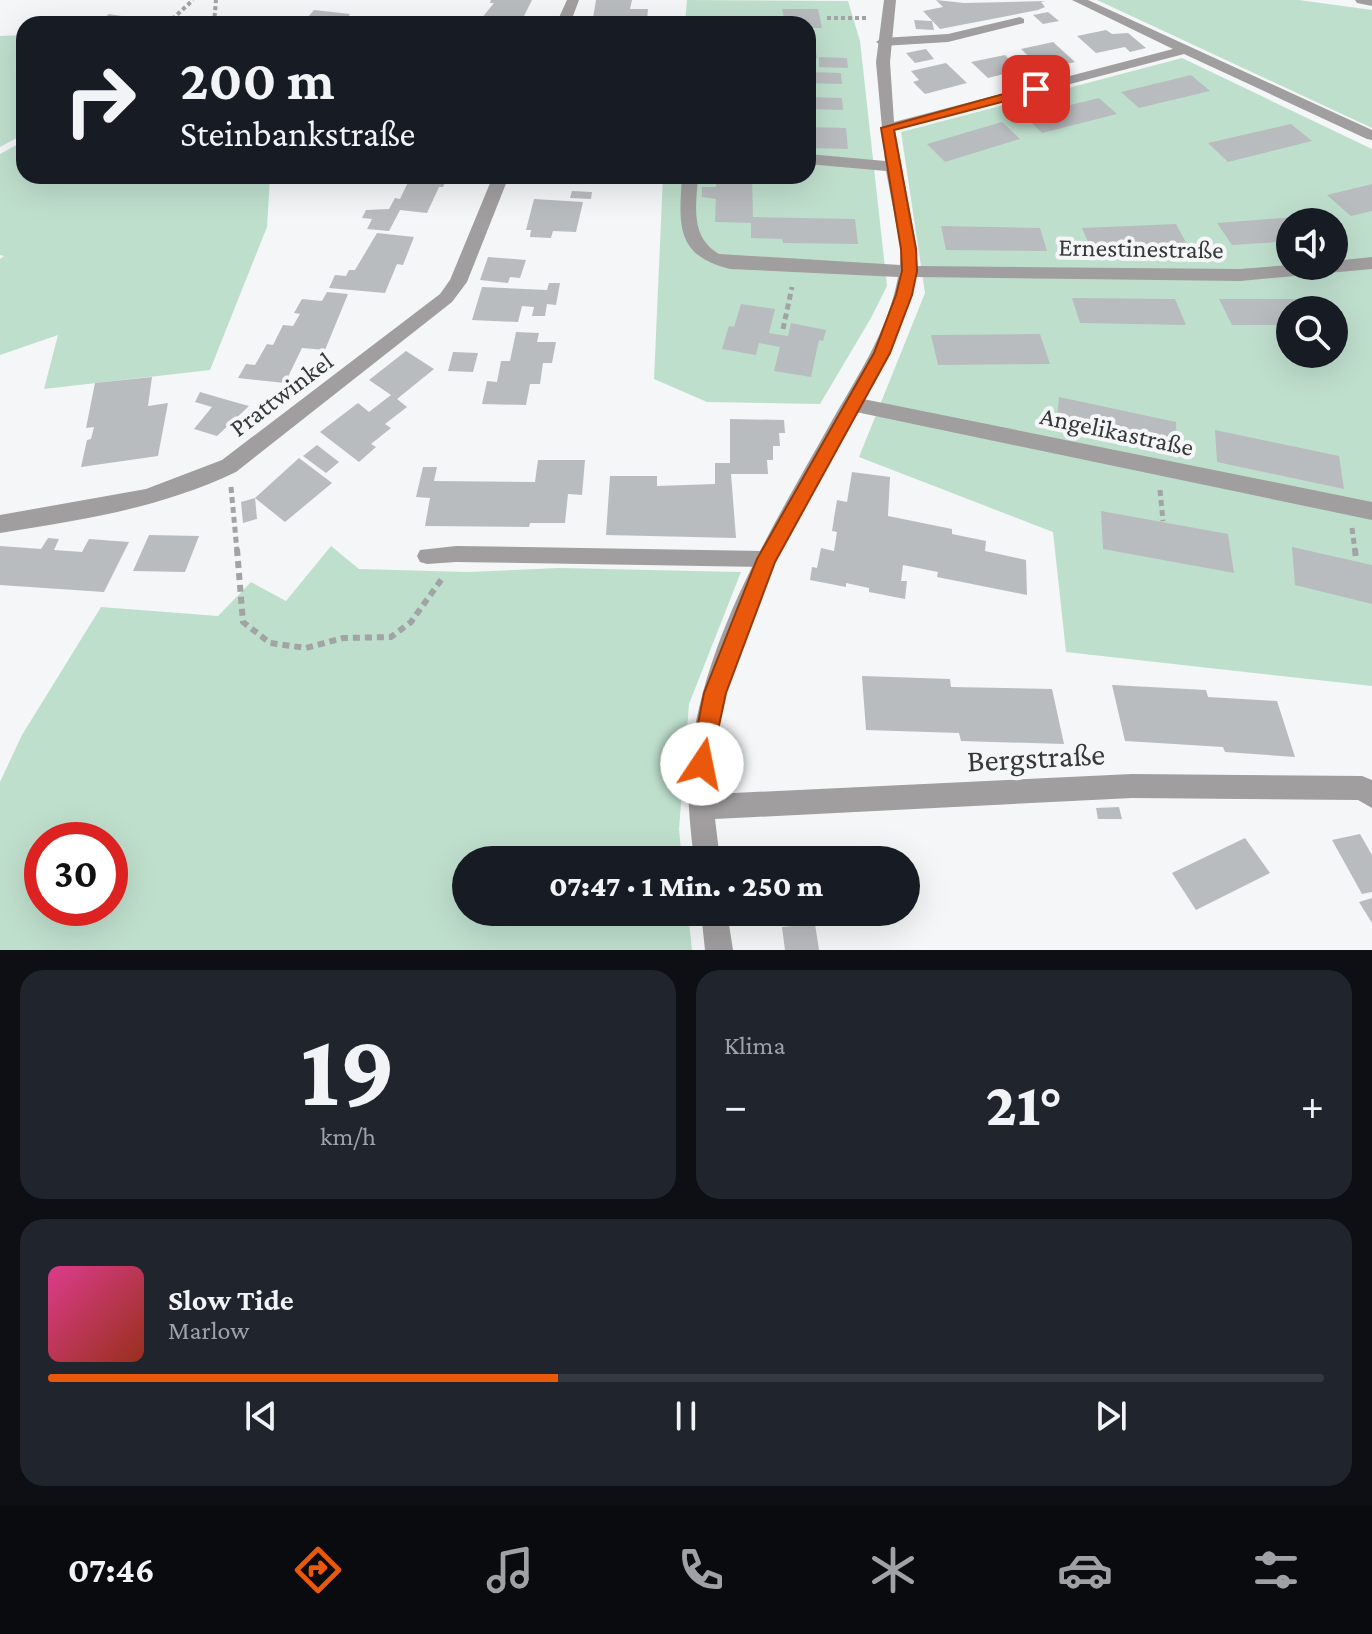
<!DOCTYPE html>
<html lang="de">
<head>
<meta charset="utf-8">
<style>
  :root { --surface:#171b24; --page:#20242c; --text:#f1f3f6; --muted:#9ea1a6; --line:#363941; --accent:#ea580c }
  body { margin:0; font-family:"Crimson Pro",serif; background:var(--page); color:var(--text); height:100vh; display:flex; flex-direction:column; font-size:30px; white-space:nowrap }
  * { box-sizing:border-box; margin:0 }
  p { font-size:26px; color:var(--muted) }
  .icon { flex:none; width:44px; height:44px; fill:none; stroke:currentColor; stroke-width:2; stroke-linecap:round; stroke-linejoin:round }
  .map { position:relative; height:950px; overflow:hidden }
  .sheet { display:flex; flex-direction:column; gap:20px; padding:20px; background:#0d0f14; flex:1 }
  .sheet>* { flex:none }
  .guide { position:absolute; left:16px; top:16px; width:800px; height:168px; border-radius:24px; box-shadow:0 8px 32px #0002; background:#171b24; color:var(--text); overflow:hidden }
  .tools { position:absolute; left:1276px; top:208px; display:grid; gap:16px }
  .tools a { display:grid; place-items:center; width:72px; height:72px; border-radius:50%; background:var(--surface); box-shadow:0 8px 32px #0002; font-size:40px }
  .speed { position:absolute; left:24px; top:822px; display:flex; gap:16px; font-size:40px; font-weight:700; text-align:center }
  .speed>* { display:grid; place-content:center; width:104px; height:104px; border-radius:50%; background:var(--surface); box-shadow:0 8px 32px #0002; line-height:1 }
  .speed .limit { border:12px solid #d22; background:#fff; color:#111 }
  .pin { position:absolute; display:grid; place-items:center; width:68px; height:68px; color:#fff; margin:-34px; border-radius:16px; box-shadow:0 4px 12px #0006 }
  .me { position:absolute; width:88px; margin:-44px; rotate:11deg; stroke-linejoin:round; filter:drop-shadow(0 0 6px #0008) }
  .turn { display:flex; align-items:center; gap:28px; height:168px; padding:0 32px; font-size:36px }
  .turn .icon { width:104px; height:104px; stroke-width:2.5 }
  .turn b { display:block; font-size:56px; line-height:68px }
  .big { font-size:60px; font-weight:800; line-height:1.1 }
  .sheet .tile { flex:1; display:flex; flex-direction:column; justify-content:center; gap:12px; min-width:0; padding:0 28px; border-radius:24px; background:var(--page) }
  .sheet .dial { align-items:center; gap:0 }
  .dial b { font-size:104px; line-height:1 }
  .song { display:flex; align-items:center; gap:24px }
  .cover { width:96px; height:96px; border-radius:12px; background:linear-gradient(135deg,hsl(330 70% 55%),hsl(10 70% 35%)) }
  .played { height:8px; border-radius:4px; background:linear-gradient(90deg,var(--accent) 40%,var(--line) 40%) }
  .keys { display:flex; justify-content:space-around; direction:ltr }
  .heat { display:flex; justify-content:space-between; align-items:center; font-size:44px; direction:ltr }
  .sheet .tiles { flex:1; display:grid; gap:20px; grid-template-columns:1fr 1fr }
  .tile:last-child { grid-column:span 2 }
  .trip { position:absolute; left:452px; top:846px; width:468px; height:80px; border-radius:40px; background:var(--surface); box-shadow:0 8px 32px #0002; font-weight:800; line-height:80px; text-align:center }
  .tabs { display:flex; height:128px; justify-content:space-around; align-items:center; background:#090b0e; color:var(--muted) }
  .tabs .icon { width:56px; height:56px }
  .tabs .active { color:var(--accent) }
  .tabs b { font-size:36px; color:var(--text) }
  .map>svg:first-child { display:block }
</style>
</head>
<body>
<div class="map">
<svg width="1372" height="950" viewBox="0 0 1372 950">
  <rect width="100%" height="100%" fill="#f4f6f8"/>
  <g fill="#bfdfcd" fill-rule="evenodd">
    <path d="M687 0 848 1 860 41 887 286 871 318 820 404 707 402 654 379 663 176H808V24H685Z"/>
    <path d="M1097 0H1299L1372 10V128Z"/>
    <path d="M24 35V134L0 147V36Z"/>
    <path d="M1182 58 1372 149V686L1066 652 1053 532 859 457 925 293 901 132ZM1290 222H1334V266H1290ZM1290 310H1334V354H1290Z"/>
    <path d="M24 141V176H270L267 227 210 370 44 389 58 335 0 355V259L4 256 0 255V154Z"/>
    <path d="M331 546 359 569 468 572 559 568 741 572 689 704 679 829 682 860H466V912H688L692 950H0V782L22 735 101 607 218 616 251 582 286 601ZM42 840H110V908H42Z"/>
  </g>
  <g fill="#b9bcbe">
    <path d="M491 0H532L520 24H483L486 19H481L494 3H490Z"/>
    <path d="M596 0H632L630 9H648L647 21 592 24Z"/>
    <path d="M936 0 964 3 1046 1 1041 2 1045 7 1038 10 940 29 923 11 943 7Z"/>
    <path d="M782 9H818L822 28H812L817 58H808V24H794L793 18H784Z"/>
    <path d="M314 10 350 14 343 24H302Z"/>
    <path d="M1048 12 1059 21 1043 24 1033 15Z"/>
    <path d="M109 14 159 22V24L98 23Z"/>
    <path d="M186 17 210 20 206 24H178Z"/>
    <path d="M914 20 932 21 934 30 916 29Z"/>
    <path d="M1106 30 1112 34 1128 33 1146 48 1130 52 1125 47 1096 53 1077 36Z"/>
    <path d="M1053 42 1075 62 1043 70 1021 49Z"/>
    <path d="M926 49 934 59 915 63 906 53Z"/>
    <path d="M1005 55 1011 61 1021 59 1032 70H1020L988 78 971 62Z"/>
    <path d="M819 57 847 58 848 68 819 67Z"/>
    <path d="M946 63 967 83 925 94 913 82 919 80 911 71Z"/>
    <path d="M808 72 841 73 842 84 808 83Z"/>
    <path d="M1191 75 1210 91 1139 108 1121 92Z"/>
    <path d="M808 97 842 98 843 110 808 109Z"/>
    <path d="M1099 98 1117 114 1042 133 1025 116Z"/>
    <path d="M1002 122 1020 139 945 162 927 144Z"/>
    <path d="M1291 124 1312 141 1228 162 1208 143Z"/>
    <path d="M808 127 846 128 848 149 808 148Z"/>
    <path d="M411 176H448L443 187H439L427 213 400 210 389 231 367 229 372 219 362 218 366 210 389 209 395 198 400 199Z"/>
    <path d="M543 176H592L591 183H583L541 181Z"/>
    <path d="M716 176H752L753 217 855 219 858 244 783 243 782 239 751 238V223L715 222 716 199 702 197V187H716Z"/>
    <path d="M1372 184V211L1351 216 1327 195Z"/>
    <path d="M572 191 592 192 591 199 570 198Z"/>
    <path d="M534 199 583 202 576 232 553 231 551 238 530 237 531 230H526Z"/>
    <path d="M1308 216 1313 222H1290V241L1278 242 1232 245 1217 223Z"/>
    <path d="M1176 224 1189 248 1092 251 1082 228Z"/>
    <path d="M941 226 1040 228 1047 251 946 250Z"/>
    <path d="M377 233 414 237 403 265 397 264 385 293 329 288 335 275 346 276 349 270H355Z"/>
    <path d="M488 257 526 260 520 278 510 277 508 283 480 280Z"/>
    <path d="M549 283H560L556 305 547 304 545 316H532L534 307 522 306 518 322 472 320 482 287 547 290Z"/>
    <path d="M327 292 348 294 325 350 302 348 285 383 238 378 246 364 255 365 267 344 273 345 283 325 293 326 300 314 294 313 302 299 322 301Z"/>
    <path d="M1072 298 1175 299 1186 325 1080 323Z"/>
    <path d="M1219 299H1321L1328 310H1290V325H1232Z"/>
    <path d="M741 304 775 309 769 333 788 336 791 323 826 330 823 341 819 340 811 377 774 371 780 347 759 343 756 355 722 349 729 326 734 327Z"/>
    <path d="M516 332 539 333 537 342H556L552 363H543L540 384H530L526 405 482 404 487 381 497 382 501 361H510Z"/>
    <path d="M1040 334 1050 364 938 365 931 335Z"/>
    <path d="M406 351 434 369 397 399 407 407 385 424 391 428 371 444 376 447 359 462 320 432 358 403 369 412 391 395 369 380Z"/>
    <path d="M453 352 478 353 473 372 448 371Z"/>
    <path d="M152 377 148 406 168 403 158 456 81 467 87 440 91 439 94 427 86 428 95 383Z"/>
    <path d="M200 392 224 399 249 406 217 436 194 429 212 407 195 402Z"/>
    <path d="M1059 397 1176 422 1177 454 1056 428Z"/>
    <path d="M730 419 784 420 785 433H779L780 446H773V460H767L768 474H731L736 538 606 535 610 476H657V486L715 484V463H730Z"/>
    <path d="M1215 430 1339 456 1344 489 1217 462Z"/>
    <path d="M317 445 339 462 326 473 303 456Z"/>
    <path d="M299 458 332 483 285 522 255 498Z"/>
    <path d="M538 460H585L582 495 568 494 565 523H530L529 527 425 526 430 498 416 497 423 467H437L434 481 535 482Z"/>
    <path d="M852 472 890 477 888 516 952 529V534L986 541 985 551 1026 560 1027 595 937 577 938 572 903 565 901 581H907L905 599 869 592V588L846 583V587L810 580 812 567 817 568 821 548 834 551 837 532 832 531 837 500 847 502Z"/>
    <path d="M255 498 257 519 243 523 241 502Z"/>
    <path d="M1101 511 1228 534 1234 573 1103 549Z"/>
    <path d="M149 535 199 536 185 572 133 571Z"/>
    <path d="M48 538 59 539 54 550 82 552 89 539 129 542 104 592 0 585V546L41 549Z"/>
    <path d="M1292 547 1372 565V604L1295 585Z"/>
    <path d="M862 676 950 679 951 687 1052 689 1064 744 961 741 959 733 866 730Z"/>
    <path d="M1112 685 1206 690 1208 697 1277 701 1295 757 1225 752 1223 747 1125 741Z"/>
    <path d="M1119 807 1122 819H1098L1096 808Z"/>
    <path d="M1360 834 1372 855V892L1362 894 1332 840Z"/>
    <path d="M1245 838 1270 873 1196 910 1172 873Z"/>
    <path d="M1372 898V923L1359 902Z"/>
    <path d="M815 924 819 950H785L782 927Z"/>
  </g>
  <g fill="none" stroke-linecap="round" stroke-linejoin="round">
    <g stroke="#a1a3a4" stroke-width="4" stroke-dasharray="4 3" stroke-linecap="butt">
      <path d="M827 18H868"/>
      <path d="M167 24 193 0"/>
      <path d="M214 24 216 0"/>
    </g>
    <g stroke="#a1a3a4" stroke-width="5" stroke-dasharray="6 4" stroke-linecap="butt">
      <path d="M783 329 792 287"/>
      <path d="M231 487 237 551"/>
      <path d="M1160 490 1163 521"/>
      <path d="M1352 528 1355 551"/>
    </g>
    <g stroke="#a1a3a4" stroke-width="6" stroke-dasharray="7 5" stroke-linecap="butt">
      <path d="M237 549 243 622 270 643 306 648 343 638 391 637 411 622 444 576"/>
      <path d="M1355 549 1356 561"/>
    </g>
    <g fill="#a09e9e" fill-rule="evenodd">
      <path d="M1020 17 1024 19V23L948 42 882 46 876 42 882 38 948 34Z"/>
      <path d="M456 546 767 551 774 553 777 559 774 565 767 567 456 562 427 564 420 562 417 556 420 550Z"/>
    </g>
    <g fill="#a09e9e" fill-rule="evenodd">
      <path d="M567 0H579L570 24H556Z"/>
      <path d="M884 0H896L890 62 894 122 1173 49 1072 0H1088L1372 130V140L1367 139 1184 54 895 130 917 249V266L1240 269 1290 265 1334 266V261L1372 257V269L1240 281 915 277 898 334 863 399 1372 502V520L856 412C794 523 710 663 713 794L1132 774 1362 776 1372 780V808L1358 800 1132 798 715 819 720 860H694C691 832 687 803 689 775 697 649 769 533 829 426 856 378 888 332 898 277L730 269C675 255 679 225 682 176H698C696 206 690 237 719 254L900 265 901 249 886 171 808 164V154L885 161 876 62Z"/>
      <path d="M1355 0H1372V6L1357 3Z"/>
      <path d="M493 176H509L467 282 452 302 236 472C161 508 82 520 0 533V515L146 489 222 460 440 294 450 280Z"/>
      <path d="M701 912H727L733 950H705Z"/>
    </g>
  </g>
  <path fill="#ea580c" stroke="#983908" stroke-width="2" d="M1036 85 1042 89 1040 92 894 130 916 249 917 271 912 295 890 353 775 562 726 693 709 772 702 775 694 772 690 764 704 693 757 559 874 353 896 295 902 271 901 249 881 128Z"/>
  <g text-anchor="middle" stroke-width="8" stroke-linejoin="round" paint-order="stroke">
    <g font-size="26" fill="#373838" stroke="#f4f6f8">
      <text transform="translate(1141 248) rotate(1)" y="9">Ernestinestraße</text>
      <text transform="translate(281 394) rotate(-37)" y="9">Prattwinkel</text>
      <text transform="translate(1117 431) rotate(12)" y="9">Angelikastraße</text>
    </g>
    <g font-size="32" fill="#373838" stroke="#f4f6f8">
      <text transform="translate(1036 757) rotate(-3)" y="11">Bergstraße</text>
    </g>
  </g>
</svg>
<div class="tools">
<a><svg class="icon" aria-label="sound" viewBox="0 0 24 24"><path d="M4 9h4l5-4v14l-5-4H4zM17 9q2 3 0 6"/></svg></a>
<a><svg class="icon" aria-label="search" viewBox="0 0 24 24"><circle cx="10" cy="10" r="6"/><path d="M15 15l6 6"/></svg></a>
</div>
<div class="speed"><div class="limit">30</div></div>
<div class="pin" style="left:1036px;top:89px;background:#d93025"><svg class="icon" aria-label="arrive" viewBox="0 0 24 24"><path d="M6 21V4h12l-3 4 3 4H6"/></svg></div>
<svg class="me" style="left:702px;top:764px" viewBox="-20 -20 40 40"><circle r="19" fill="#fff"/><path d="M0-13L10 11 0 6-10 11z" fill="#ea580c"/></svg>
<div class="trip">07:47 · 1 Min. · 250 m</div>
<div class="guide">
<div class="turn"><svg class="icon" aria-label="right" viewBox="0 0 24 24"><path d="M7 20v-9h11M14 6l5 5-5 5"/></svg><div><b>200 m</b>Steinbankstraße</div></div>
</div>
</div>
<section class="sheet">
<div class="tiles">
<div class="tile dial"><b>19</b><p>km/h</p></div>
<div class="tile"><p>Klima</p>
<div class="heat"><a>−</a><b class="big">21°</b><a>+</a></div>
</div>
<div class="tile">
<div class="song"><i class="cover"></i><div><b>Slow Tide</b><p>Marlow</p></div></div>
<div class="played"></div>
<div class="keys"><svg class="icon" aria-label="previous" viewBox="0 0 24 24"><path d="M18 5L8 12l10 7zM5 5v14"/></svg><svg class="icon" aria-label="pause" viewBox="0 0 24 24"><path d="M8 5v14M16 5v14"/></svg><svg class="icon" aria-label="next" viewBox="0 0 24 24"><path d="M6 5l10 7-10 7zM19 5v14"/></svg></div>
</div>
</div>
</section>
<nav class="tabs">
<b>07:46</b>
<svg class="icon active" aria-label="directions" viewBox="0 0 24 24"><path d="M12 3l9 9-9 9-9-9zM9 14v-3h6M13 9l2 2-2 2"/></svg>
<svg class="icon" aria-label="music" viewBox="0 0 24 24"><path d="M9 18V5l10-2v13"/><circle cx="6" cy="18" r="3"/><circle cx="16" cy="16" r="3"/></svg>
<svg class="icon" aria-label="phone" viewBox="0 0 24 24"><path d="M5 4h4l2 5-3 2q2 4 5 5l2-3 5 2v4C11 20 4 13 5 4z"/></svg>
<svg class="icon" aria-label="climate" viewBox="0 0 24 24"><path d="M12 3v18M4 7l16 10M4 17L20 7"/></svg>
<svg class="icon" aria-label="car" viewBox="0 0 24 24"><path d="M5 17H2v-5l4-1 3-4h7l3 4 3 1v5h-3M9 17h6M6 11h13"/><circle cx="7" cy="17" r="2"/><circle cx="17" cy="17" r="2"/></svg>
<svg class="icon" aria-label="filters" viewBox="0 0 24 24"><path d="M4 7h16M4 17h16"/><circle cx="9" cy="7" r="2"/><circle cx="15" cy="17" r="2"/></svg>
</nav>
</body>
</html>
